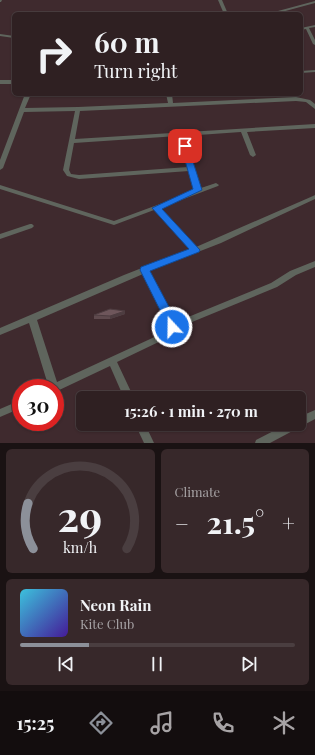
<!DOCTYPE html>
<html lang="en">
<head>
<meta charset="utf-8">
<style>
  :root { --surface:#2f2022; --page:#37282a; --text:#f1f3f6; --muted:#a7a3a5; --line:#4a3e40; --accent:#8c9099 }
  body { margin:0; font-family:"Playfair Display",serif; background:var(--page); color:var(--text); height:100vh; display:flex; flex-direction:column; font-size:15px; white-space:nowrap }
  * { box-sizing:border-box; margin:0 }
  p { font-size:13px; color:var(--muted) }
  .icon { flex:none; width:22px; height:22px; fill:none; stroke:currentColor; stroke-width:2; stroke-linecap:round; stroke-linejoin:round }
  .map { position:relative; height:443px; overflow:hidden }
  .drawer { display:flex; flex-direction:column; gap:6px; padding:6px; background:#1a1213; flex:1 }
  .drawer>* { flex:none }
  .top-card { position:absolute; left:12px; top:12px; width:291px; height:84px; border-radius:6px; box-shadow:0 1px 3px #0004,0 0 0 1px var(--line); background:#2f2022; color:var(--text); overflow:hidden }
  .speed { position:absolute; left:12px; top:379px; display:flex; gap:8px; font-size:20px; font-weight:700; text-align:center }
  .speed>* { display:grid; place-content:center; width:52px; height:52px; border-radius:50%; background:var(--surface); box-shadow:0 1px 3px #0004,0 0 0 1px var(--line); line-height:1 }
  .speed .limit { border:6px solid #d22; background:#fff; color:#111 }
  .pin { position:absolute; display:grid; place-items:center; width:34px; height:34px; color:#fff; margin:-17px; border-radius:8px; box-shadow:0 2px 6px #0006 }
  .me { position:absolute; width:44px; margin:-22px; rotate:339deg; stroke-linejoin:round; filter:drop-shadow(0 0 3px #0008) }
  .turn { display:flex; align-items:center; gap:14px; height:84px; padding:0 16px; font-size:18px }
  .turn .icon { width:52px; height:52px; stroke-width:2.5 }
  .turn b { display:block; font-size:28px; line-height:34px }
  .big { font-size:30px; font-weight:700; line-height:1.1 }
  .drawer .tile { flex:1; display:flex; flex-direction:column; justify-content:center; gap:6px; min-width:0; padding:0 14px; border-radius:6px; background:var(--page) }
  .drawer .dial { align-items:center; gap:0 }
  .dial svg { height:104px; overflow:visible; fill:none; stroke:var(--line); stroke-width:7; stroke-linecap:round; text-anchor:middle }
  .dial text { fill:var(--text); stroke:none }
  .song { display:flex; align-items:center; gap:12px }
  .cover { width:48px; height:48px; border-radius:6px; background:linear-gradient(135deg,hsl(190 70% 55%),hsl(260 70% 35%)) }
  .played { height:4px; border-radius:2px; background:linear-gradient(90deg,var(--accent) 25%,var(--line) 25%) }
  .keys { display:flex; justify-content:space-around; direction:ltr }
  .heat { display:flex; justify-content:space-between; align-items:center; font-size:22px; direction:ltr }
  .drawer .tiles { flex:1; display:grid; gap:6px; grid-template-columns:1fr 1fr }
  .tile:last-child { grid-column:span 2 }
  .trip { position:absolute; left:76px; top:391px; width:230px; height:40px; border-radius:6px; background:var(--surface); box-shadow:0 1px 3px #0004,0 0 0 1px var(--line); font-weight:700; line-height:40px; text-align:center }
  .menu { display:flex; height:64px; justify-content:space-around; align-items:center; background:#130d0e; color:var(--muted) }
  .menu .icon { width:28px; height:28px }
  .menu .selected { color:var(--accent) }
  .menu b { font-size:18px; color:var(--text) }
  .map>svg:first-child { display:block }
</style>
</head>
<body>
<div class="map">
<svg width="315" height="443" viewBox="0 0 315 443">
  <rect width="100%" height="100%" fill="#3f2a2e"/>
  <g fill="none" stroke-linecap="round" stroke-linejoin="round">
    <g fill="#5f655d" fill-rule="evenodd">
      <path d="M0 0H2L1 2H0Z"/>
      <path d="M218 0H222L228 14H224Z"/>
      <path d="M315 1V3L278 13 239 14 241 13 278 11Z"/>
      <path d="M315 25V27L309 28 315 40V45L313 44 306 29 301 30V28Z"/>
      <path d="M0 34 14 36V38L0 36Z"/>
      <path d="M315 70V72L301 73V71Z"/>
      <rect x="0" y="80" width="14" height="4"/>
      <path d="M25 94H31L25 108 78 107 168 103 166 94H172L173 103 296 97 310 100 315 104V109L306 102 296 101 80 111 75 139 315 124V128L247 132 256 155 253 157 250 155 241 132 184 136 201 188 216 183 219 185 218 186 160 208 196 247 313 196 315 195V199L221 243 149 271 176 322 271 283 290 271 315 261V267L296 275 277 287 175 329 167 338 117 362 134 398H124L110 366 55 392V388H49L29 323 0 335V328L124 275 190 249 154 210 114 225 0 189V185L114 221 195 191 189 171 79 179 67 176 63 170 75 111 24 112 3 168 0 170V160ZM178 136 188 167 79 175 71 174 69 170 74 143ZM143 274 168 322V326L161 334 57 382 37 320Z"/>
      <path d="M30 224H32L34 226 32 228 0 239V234Z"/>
      <path d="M21 400V408L0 417V409Z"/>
      <path d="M315 410V419L270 443H255L256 440 287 424H299V417Z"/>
      <path d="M135 424H145L154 443H144Z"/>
    </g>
  </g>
  <g fill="#5f4a4e">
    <path d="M125 311V314L110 319H94V315Z"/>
    <path d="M83 403V413H81L78 410V406Z"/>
  </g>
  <path fill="#4d3c40" d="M125 311V314L110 319V316Z"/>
  <g fill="#6e565b" stroke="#4d3c40">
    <path d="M110 309 125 311 110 316 94 315Z"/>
    <path d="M83 403V409L80 410 78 406 79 404Z"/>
  </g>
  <path fill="#1a73e8" stroke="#114b97" d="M185 144 188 146 202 190 162 209 200 250 199 252 150 271 177 322 178 327 172 331 167 327 166 322 140 270 141 267 189 249 152 208 193 189 181 146Z"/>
</svg>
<div class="speed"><div class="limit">30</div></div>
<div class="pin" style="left:185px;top:146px;background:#d93025"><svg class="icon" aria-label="arrive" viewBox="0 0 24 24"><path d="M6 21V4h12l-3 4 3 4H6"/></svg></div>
<svg class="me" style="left:172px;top:327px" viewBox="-20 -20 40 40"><circle r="17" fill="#1a73e8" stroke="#fff" stroke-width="3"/><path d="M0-11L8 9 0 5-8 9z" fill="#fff"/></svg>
<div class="trip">15:26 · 1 min · 270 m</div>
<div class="top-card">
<div class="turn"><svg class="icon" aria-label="right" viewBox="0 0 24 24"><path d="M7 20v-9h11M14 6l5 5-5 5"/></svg><div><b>60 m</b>Turn right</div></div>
</div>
</div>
<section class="drawer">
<div class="tiles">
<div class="tile dial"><svg viewBox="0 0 100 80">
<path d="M14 69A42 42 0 1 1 86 69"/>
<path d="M14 69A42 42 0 0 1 10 34" stroke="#8c9099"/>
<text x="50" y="56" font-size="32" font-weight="700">29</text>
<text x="50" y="72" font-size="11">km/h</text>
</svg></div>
<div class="tile"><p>Climate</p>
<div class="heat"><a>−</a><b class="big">21.5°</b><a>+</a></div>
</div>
<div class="tile">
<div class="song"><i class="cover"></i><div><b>Neon Rain</b><p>Kite Club</p></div></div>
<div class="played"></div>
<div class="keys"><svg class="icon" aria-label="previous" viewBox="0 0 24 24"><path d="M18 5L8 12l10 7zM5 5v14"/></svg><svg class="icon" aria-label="pause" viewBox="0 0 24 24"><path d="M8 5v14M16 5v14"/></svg><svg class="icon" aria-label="next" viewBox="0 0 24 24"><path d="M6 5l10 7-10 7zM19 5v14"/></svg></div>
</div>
</div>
</section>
<nav class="menu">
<b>15:25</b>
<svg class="icon selected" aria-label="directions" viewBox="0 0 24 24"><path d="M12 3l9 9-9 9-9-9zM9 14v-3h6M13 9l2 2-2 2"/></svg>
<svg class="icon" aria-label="music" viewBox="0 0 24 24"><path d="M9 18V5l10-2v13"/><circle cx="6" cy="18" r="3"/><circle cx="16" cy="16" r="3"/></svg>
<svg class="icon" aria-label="phone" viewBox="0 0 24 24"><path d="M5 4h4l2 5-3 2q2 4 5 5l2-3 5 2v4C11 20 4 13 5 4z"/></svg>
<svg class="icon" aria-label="climate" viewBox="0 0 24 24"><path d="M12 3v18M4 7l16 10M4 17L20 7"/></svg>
</nav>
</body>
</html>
